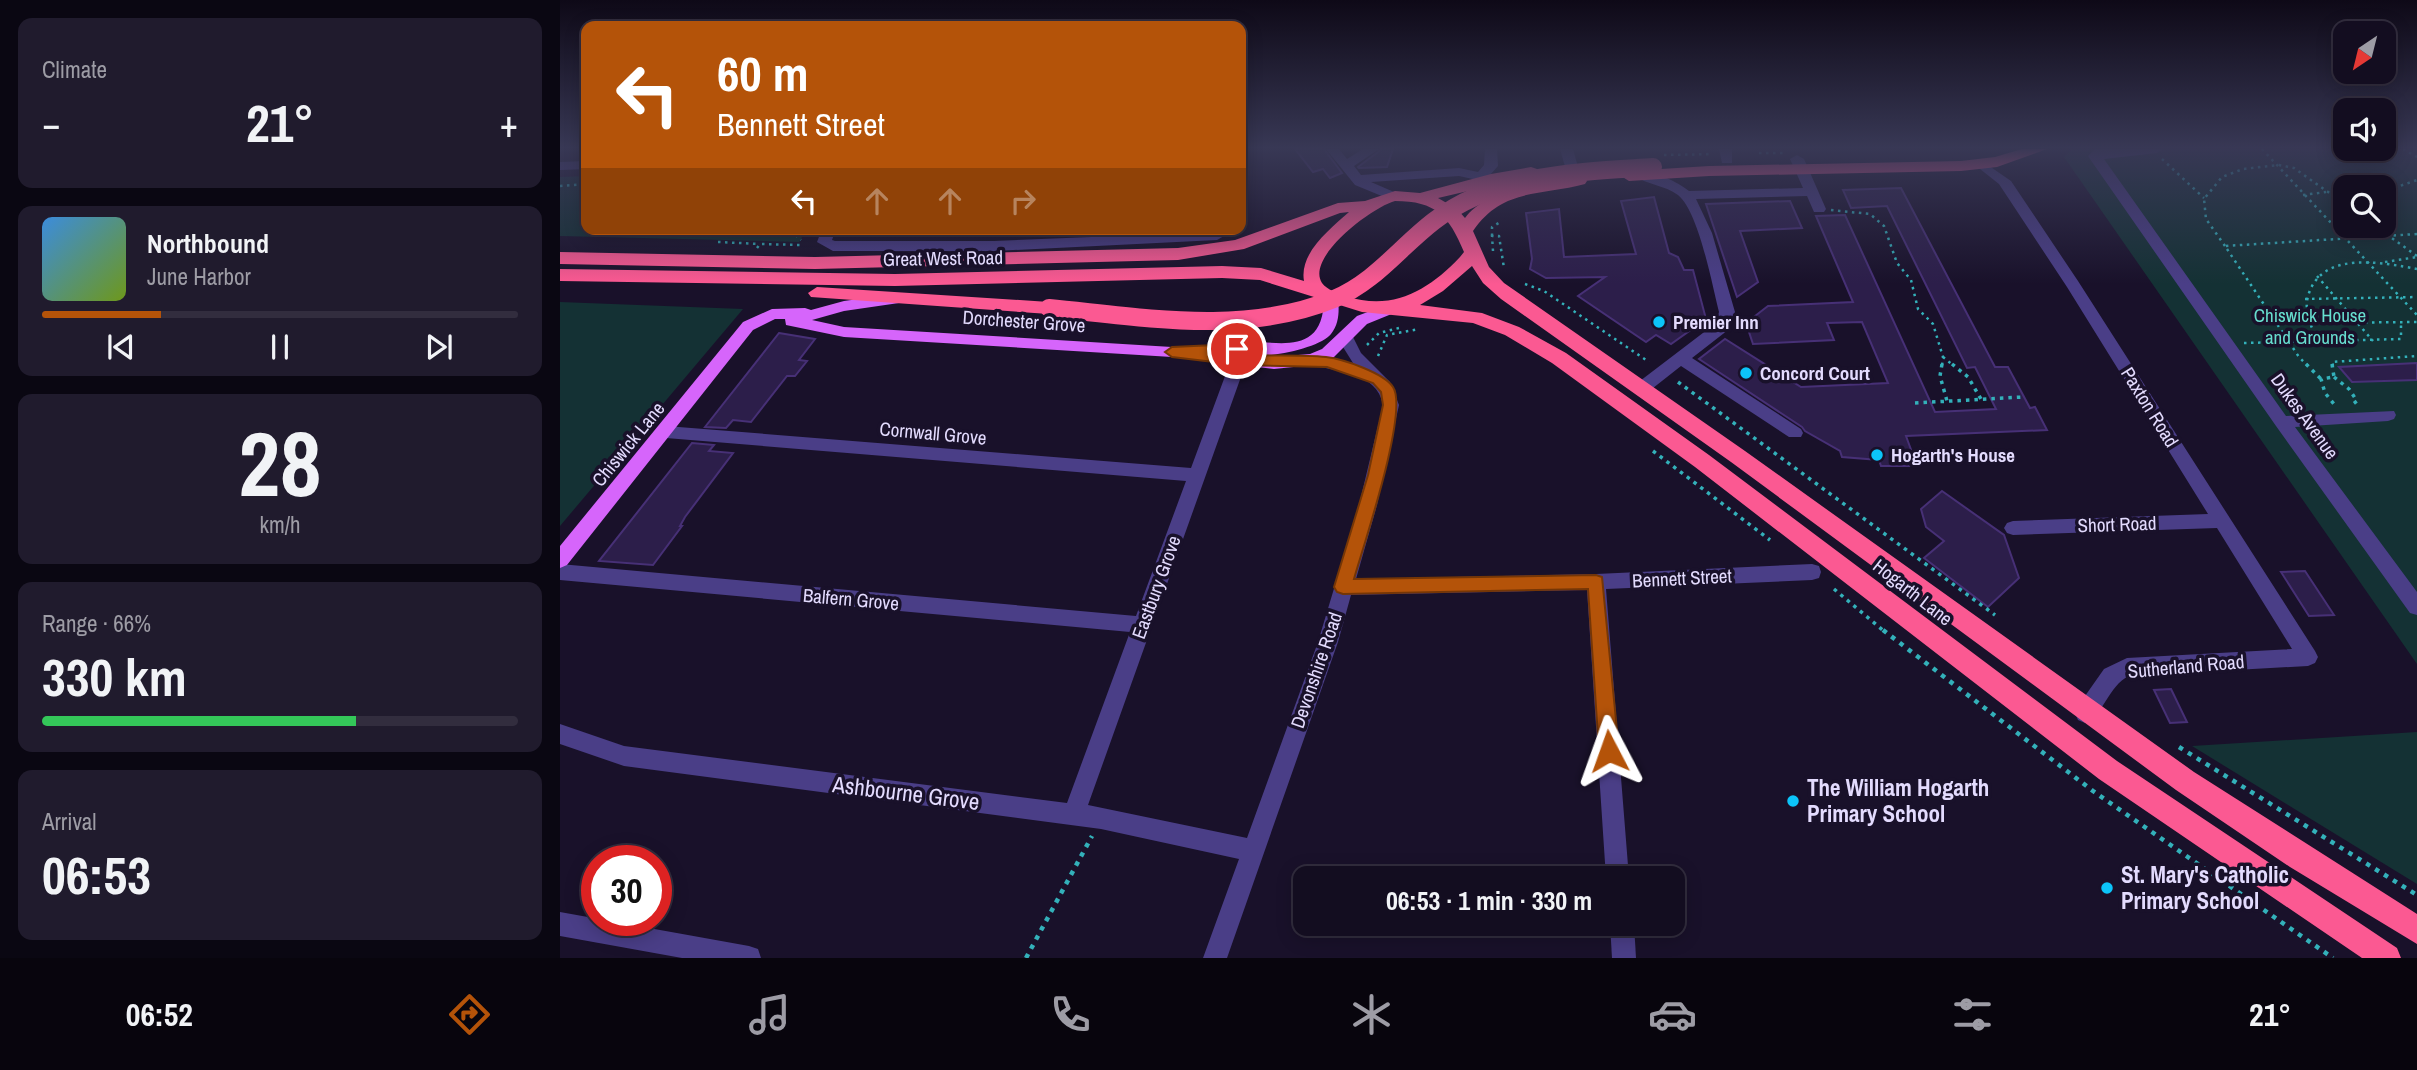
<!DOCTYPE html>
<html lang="en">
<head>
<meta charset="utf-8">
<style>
  :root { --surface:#130d20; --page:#201b2d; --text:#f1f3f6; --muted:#9d9ca5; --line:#322d3e; --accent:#b45309 }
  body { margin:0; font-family:"Archivo Narrow",sans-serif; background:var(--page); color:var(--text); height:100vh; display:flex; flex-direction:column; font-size:26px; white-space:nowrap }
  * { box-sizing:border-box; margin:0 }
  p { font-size:23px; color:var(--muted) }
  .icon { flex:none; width:38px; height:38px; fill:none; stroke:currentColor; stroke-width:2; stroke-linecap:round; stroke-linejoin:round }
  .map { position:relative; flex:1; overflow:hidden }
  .drawer { display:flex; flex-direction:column; gap:18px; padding:18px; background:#0a0712; width:560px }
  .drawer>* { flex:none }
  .top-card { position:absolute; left:21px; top:21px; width:665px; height:214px; border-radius:14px; box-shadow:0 4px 18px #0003,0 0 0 2px var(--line); background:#b45309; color:#fff; overflow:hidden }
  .needle { width:46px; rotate:215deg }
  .buttons { position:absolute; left:1773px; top:21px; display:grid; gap:14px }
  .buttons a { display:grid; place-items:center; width:63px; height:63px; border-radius:14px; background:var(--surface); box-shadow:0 4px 18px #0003,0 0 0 2px var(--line); font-size:35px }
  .speed { position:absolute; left:21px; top:845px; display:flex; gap:14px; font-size:35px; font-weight:700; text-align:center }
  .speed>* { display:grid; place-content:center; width:91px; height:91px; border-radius:50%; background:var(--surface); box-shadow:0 4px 18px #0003,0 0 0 2px var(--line); line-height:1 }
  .speed .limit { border:10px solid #d22; background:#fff; color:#111 }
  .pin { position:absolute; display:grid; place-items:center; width:60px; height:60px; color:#fff; margin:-30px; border:4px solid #fff; border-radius:50%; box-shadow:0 2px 7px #0007 }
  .me { position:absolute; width:77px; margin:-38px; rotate:356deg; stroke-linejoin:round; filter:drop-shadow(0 0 5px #0008) }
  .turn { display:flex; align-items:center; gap:24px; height:147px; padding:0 21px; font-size:32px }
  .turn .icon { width:91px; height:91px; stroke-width:2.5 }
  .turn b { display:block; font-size:49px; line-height:60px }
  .lanes { display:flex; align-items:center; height:66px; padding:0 21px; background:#0003; justify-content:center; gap:35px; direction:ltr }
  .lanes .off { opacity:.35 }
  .big { font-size:52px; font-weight:700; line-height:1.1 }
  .drawer .tile { flex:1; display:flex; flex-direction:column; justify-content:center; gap:10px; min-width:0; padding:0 24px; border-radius:14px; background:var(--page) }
  .drawer .dial { align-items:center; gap:0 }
  .dial b { font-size:91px; line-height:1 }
  .song { display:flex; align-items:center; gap:21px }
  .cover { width:84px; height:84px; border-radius:10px; background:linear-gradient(135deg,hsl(210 70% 55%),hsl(80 70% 35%)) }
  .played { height:7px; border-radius:4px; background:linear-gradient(90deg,var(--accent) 25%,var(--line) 25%) }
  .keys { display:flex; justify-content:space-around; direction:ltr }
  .heat { display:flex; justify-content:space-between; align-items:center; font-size:38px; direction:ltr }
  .charge { height:10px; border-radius:5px; background:linear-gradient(90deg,#34c759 66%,var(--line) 0) }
  .trip { position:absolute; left:733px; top:866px; width:392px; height:70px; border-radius:14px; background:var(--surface); box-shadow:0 4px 18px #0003,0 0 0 2px var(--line); font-weight:700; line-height:70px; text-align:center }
  .tabs { display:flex; height:112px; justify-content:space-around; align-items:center; background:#08050d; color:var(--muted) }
  .tabs .icon { width:49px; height:49px }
  .tabs .on { color:var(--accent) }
  .tabs b { font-size:32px; color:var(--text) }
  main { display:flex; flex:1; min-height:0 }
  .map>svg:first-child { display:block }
</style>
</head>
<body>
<main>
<section class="drawer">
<div class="tile"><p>Climate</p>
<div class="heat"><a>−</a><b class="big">21°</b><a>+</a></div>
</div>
<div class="tile">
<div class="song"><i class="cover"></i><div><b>Northbound</b><p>June Harbor</p></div></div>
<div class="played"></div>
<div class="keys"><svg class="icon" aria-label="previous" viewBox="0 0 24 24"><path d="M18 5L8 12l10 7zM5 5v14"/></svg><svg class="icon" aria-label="pause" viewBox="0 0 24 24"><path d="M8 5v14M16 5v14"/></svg><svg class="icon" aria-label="next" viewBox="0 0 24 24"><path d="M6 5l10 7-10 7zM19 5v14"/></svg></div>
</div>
<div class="tile dial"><b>28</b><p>km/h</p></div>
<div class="tile"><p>Range · 66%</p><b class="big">330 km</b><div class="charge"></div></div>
<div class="tile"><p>Arrival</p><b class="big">06:53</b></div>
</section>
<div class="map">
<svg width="1857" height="958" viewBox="0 0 1857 958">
  <rect width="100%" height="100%" fill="#19112a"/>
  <g fill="#143134" fill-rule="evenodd">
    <path d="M1512 149H1857V664L1504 157ZM1785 187H1824V226H1785Z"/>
    <path d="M26 176V229H247L239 242 0 236V177Z"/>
    <path d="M0 302 183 309 0 526Z"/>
    <path d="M1857 732V884L1632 746Z"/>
  </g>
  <g fill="#2c1e4a" stroke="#473076" stroke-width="2">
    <path d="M735 149H764L782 173 770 178 763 169 753 172Z"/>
    <path d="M822 149H833L827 167 799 168 798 167Z"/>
    <path d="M1341 188 1435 367H1448L1470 408 1475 407 1487 430 1346 436 1357 466H1321L1319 460 1282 457 1280 451 1245 431 1242 427 1139 359 1165 339 1241 387 1328 383 1302 322 1267 323 1274 340 1193 344 1186 323 1208 306 1293 302 1256 216 1285 215 1375 412 1436 409 1415 367 1407 368 1327 206 1291 208 1283 190Z"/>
    <path d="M1094 197 1109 253 1118 257 1124 270H1133L1146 319 1111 344 1096 335 1086 342 1018 296 1045 277 986 278 970 269 972 259 966 213 999 209 1004 257 1076 254 1061 201Z"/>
    <path d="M1230 201 1242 228 1180 231 1198 282 1177 297 1146 204Z"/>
    <path d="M219 333 255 339 239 360 247 361 235 376H227L191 422 173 420 166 428 145 427Z"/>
    <path d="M1857 363V380L1792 382 1779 367Z"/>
    <path d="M132 443 154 445 149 451 173 453 125 517 120 526H122L93 565 39 561Z"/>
    <path d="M1382 491 1444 535 1459 578 1428 607 1364 558 1384 541 1366 527 1361 509Z"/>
    <path d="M1745 571 1774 615 1749 616 1721 572Z"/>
    <path d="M1611 689 1627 722 1610 723 1594 690Z"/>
  </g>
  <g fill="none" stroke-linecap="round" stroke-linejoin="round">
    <g stroke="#33b1ba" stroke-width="2.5" stroke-dasharray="2.5 4.5" stroke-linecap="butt">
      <path d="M1702 149 1857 315"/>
      <path d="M1843 149 1857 157"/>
      <path d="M1199 153H1223"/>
      <path d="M1104 155 1153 154"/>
      <path d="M1602 159 1644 198"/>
      <path d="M1818 184 1834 188"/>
      <path d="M0 186 26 184"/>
      <path d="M1743 195 1766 192"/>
      <path d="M1271 210 1310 214 1324 226 1337 263 1351 280 1358 309 1373 324 1383 357 1382 366"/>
      <path d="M1815 226 1857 256"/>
      <path d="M236 229 234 233 241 240"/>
      <path d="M932 236V227L942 221"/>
      <path d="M1828 236V211L1834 188 1857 180"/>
      <path d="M158 242 200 244"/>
      <path d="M1665 246 1646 219 1644 199 1662 177 1683 169 1719 165 1734 168 1785 204"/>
      <path d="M197 248 200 244 242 245"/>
      <path d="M933 251 932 236H939L944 268"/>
      <path d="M1825 262 1857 257"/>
      <path d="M1757 276 1813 341"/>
      <path d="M965 284 984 291 1089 362"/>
      <path d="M1745 299 1857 297"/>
      <path d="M1749 323 1857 322"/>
      <path d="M1758 340C1750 325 1743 310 1749 293 1764 250 1824 263 1857 269"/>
      <path d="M1684 343 1841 339V322"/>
      <path d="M807 345 819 333 843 327"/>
      <path d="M818 356 827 335 859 329"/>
      <path d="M1383 357 1394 366"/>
      <path d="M1748 366 1739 357 1665 246 1857 234"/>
      <path d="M1773 366 1772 362 1857 356"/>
    </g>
    <g stroke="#33b1ba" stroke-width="3.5" stroke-dasharray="3.5 5" stroke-linecap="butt">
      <path d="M1382 364 1380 376 1387 401"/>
      <path d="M1392 364 1408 377 1421 399"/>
      <path d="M1746 364 1761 379"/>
      <path d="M1772 364 1774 377 1761 379 1765 393 1774 404"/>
      <path d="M1774 377 1789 389 1797 401 1793 404"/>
      <path d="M1118 382 1435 615"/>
      <path d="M1355 403 1463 397"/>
      <path d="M1093 451 1210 540"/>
      <path d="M1274 589 1325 632"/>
    </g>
    <g stroke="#33b1ba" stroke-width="4.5" stroke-dasharray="4.5 6" stroke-linecap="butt">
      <path d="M1323 630 1533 791 1773 958"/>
      <path d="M1619 747 1857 895"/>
      <path d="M466 958 532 836"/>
    </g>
    <g fill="#4a3e87" fill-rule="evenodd">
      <path d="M766 149H779L787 159 803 149H819L794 166 801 175 899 168 918 172 924 165 925 149H937L938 166 930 175 938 179 931 183 899 176 811 182 834 192 836 195 829 199 795 185Z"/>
      <path d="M1000 149H1013L1018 167 1016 170H1006Z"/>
      <path d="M1159 149H1172V163H1162Z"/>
      <path d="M1535 149H1603L1597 153 1544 159 1726 416 1834 411 1836 415 1834 419 1828 421 1735 427 1857 592V615L1850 613 1716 426 1530 159 1528 156Z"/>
      <path d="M1806 149H1825L1819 153Z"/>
      <path d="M1237 155 1244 159 1266 209 1264 212H1254L1247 196 1136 199 1152 233 1175 312 1168 330 1132 358 1241 429 1243 433 1241 437H1229L1121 366 1088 392H1076L1074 388 1076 384 1156 323 1159 312C1152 285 1139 212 1118 195 1105 185 1086 185 1074 175L1076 172C1093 170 1116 181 1129 191L1243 188 1230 159Z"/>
      <path d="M26 161V169L0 170V162Z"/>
      <path d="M1422 161 1451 181 1518 281 1755 651 1758 657 1755 663 1748 666 1569 676C1548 686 1544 715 1525 723L1518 720 1515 713 1518 706 1544 669 1567 658 1732 649 1657 528 1453 535 1447 533 1444 528 1447 523 1453 521 1648 514 1507 287 1439 184 1415 165Z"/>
      <path d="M262 229H276L272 240 275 241H434L657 232 664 236 657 240 434 251H273L257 242Z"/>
      <path d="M786 334 792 335 801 353 830 382 839 405 817 505 796 579 1036 574 1252 564 1259 566 1261 572 1259 578 1252 580 1046 589 1069 878H1046L1027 590 791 595 778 642 667 958H643L679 859 541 829 64 766 0 744V724L64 746 507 803 570 632 0 580V564L576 616 626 481 106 438 98 432 106 426 631 468 671 360 679 354 687 360 528 805 687 838 758 642 799 505 823 405C817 371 776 372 747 364L745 360 753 354 793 363 778 339Z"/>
      <path d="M0 912 189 946 198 949 201 958H122L0 936Z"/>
      <path d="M1050 924H1074L1076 958H1052Z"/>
    </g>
    <g fill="#d665fb" fill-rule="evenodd">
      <path d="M771 291 778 296C779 309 780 323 771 334 758 351 680 365 667 349 687 325 765 375 764 296Z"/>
      <path d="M334 294 342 299 339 303 284 311 252 320 284 327 612 347 714 357 750 354 762 349 797 316 829 304 837 309 834 313 807 324 774 357 753 365 714 369 612 357 284 337 226 325 225 319H215L193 330 7 565 0 568V546L183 322 212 309 245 308 251 310 284 301Z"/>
    </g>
    <g fill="#fb5992" fill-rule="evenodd">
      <path d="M1462 149H1487L1437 167 1401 171 1149 176 1069 181 1061 176 1069 171 1149 166 1401 161 1435 157Z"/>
      <path d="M971 167 977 169 979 172 977 175 878 198 897 209 905 218C923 192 994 170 1025 178L1027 181 1025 184C980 196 942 188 913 231L929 267 944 283 1185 451 1634 772 1857 914V944L1730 867 1616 790 1171 462 941 299 923 283 912 266 883 291 860 305 922 313 959 327 1006 353 1149 455 1557 761 1837 948 1841 958H1802L1539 779 1135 467 992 363 945 335 913 323 802 312 700 280 662 278 335 286 0 281V269L335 274 662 266 701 268 744 281C739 253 770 229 789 212L780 213 684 249 618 260 255 269 0 264V252L255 257 618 248 675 240 778 203 805 201 835 191 860 193 931 174ZM835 201C876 201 889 216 904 252L900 257C869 290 832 312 786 296 778 293 767 290 762 283 745 257 814 206 835 201Z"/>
      <path d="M257 287 489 302 498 308 489 314 251 297 248 293Z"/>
    </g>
    <path stroke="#fb5992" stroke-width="18" d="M489 308C582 317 684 336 774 299 815 282 840 247 874 221 936 173 1018 172 1093 167"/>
  </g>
  <linearGradient id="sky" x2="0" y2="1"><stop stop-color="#0e0917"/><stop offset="0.52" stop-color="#383855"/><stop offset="1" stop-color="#383855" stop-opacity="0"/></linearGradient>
  <rect width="1857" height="284" fill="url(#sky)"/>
  <path fill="#b45309" stroke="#753606" stroke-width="2" d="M677 344 685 349 682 353 675 354C705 357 736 354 766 357 783 359 824 373 833 387 849 411 803 547 794 579L1036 575 1042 577 1059 751 1056 758 1049 760 1042 758 1039 751 1028 589 783 594 777 592 774 587 808 475 823 405 821 392 813 383 767 367 679 365 612 357 605 352 612 347Z"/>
  <g fill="#0cc4f9" stroke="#19112a" stroke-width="2.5">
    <circle cx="1099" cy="322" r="7"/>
    <circle cx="1186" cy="373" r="7"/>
    <circle cx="1317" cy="455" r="7"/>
    <circle cx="1233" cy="801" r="7"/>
    <circle cx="1547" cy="888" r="7"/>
  </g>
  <g text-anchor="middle" stroke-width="7" stroke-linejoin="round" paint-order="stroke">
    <g font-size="19" fill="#e3dbfe" stroke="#19112a">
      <text transform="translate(383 258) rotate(-1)" y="7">Great West Road</text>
      <text transform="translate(464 321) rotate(4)" y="7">Dorchester Grove</text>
      <text transform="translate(1590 407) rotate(58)" y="7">Paxton Road</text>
      <text transform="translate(1745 416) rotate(54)" y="7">Dukes Avenue</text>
      <text transform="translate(373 433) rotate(5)" y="7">Cornwall Grove</text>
      <text transform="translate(68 444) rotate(-51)" y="7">Chiswick Lane</text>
      <text transform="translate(1557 524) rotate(-2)" y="7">Short Road</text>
      <text transform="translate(1122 578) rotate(-3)" y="7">Bennett Street</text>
      <text transform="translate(596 587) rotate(-70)" y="7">Eastbury Grove</text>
      <text transform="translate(1353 592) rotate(38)" y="7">Hogarth Lane</text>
      <text transform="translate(291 599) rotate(5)" y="7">Balfern Grove</text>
      <text transform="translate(1626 666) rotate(-5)" y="7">Sutherland Road</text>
      <text transform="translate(756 670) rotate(-71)" y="7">Devonshire Road</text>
    </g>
    <g font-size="19" fill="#67decf" stroke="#19112a">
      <text x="1750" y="322">Chiswick House<tspan x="1750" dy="22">and Grounds</tspan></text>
    </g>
    <g font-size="19" font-weight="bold" fill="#e3dbfe" stroke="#19112a" text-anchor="start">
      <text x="1113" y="329">Premier Inn</text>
      <text x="1200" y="380">Concord Court</text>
      <text x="1331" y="462">Hogarth's House</text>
    </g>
    <g font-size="23" font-weight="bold" fill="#e3dbfe" stroke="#19112a" text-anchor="start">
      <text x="1247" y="796">The William Hogarth<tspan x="1247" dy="26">Primary School</tspan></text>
      <text x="1561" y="883">St. Mary's Catholic<tspan x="1561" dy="26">Primary School</tspan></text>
    </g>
    <g font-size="23" fill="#e3dbfe" stroke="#19112a">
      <text transform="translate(346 793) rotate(7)" y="8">Ashbourne Grove</text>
    </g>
  </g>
</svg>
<div class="buttons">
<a><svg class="needle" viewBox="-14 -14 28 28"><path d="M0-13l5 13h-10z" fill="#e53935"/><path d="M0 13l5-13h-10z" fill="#9d9ca5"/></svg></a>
<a><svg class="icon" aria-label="sound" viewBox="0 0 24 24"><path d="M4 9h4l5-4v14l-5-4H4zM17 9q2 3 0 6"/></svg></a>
<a><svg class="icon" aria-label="search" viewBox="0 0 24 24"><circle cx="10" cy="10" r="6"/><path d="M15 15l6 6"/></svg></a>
</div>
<div class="speed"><div class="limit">30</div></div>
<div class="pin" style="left:677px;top:349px;background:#d93025"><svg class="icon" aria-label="arrive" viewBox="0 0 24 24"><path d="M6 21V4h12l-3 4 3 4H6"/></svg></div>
<svg class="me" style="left:1049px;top:751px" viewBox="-20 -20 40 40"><path d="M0-17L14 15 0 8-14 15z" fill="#b45309" stroke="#fff" stroke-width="4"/></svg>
<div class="trip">06:53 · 1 min · 330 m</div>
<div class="top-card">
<div class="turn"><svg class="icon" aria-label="left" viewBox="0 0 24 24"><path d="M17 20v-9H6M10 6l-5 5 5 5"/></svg><div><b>60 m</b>Bennett Street</div></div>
<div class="lanes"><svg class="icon" aria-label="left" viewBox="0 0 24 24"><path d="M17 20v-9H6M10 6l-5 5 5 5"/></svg><svg class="icon off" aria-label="ahead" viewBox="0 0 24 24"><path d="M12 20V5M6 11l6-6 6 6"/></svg><svg class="icon off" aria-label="ahead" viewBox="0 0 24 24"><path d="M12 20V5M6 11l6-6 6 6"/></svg><svg class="icon off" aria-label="right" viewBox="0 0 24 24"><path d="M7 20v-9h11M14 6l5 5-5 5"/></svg></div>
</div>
</div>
</main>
<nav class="tabs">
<b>06:52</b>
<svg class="icon on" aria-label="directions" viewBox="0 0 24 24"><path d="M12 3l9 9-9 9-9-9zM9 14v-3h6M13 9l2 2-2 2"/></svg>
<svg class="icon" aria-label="music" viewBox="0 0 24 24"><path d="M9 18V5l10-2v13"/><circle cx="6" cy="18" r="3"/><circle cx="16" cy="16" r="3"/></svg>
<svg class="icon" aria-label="phone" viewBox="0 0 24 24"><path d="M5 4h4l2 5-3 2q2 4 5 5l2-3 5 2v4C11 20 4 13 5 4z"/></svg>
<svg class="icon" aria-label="climate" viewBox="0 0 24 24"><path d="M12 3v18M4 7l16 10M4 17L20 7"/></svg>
<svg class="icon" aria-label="car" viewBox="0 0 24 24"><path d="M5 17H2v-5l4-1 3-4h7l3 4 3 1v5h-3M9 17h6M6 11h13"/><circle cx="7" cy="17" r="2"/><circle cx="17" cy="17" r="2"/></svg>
<svg class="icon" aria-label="filters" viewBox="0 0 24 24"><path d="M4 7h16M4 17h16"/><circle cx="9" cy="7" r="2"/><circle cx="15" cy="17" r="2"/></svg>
<b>21°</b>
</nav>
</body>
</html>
